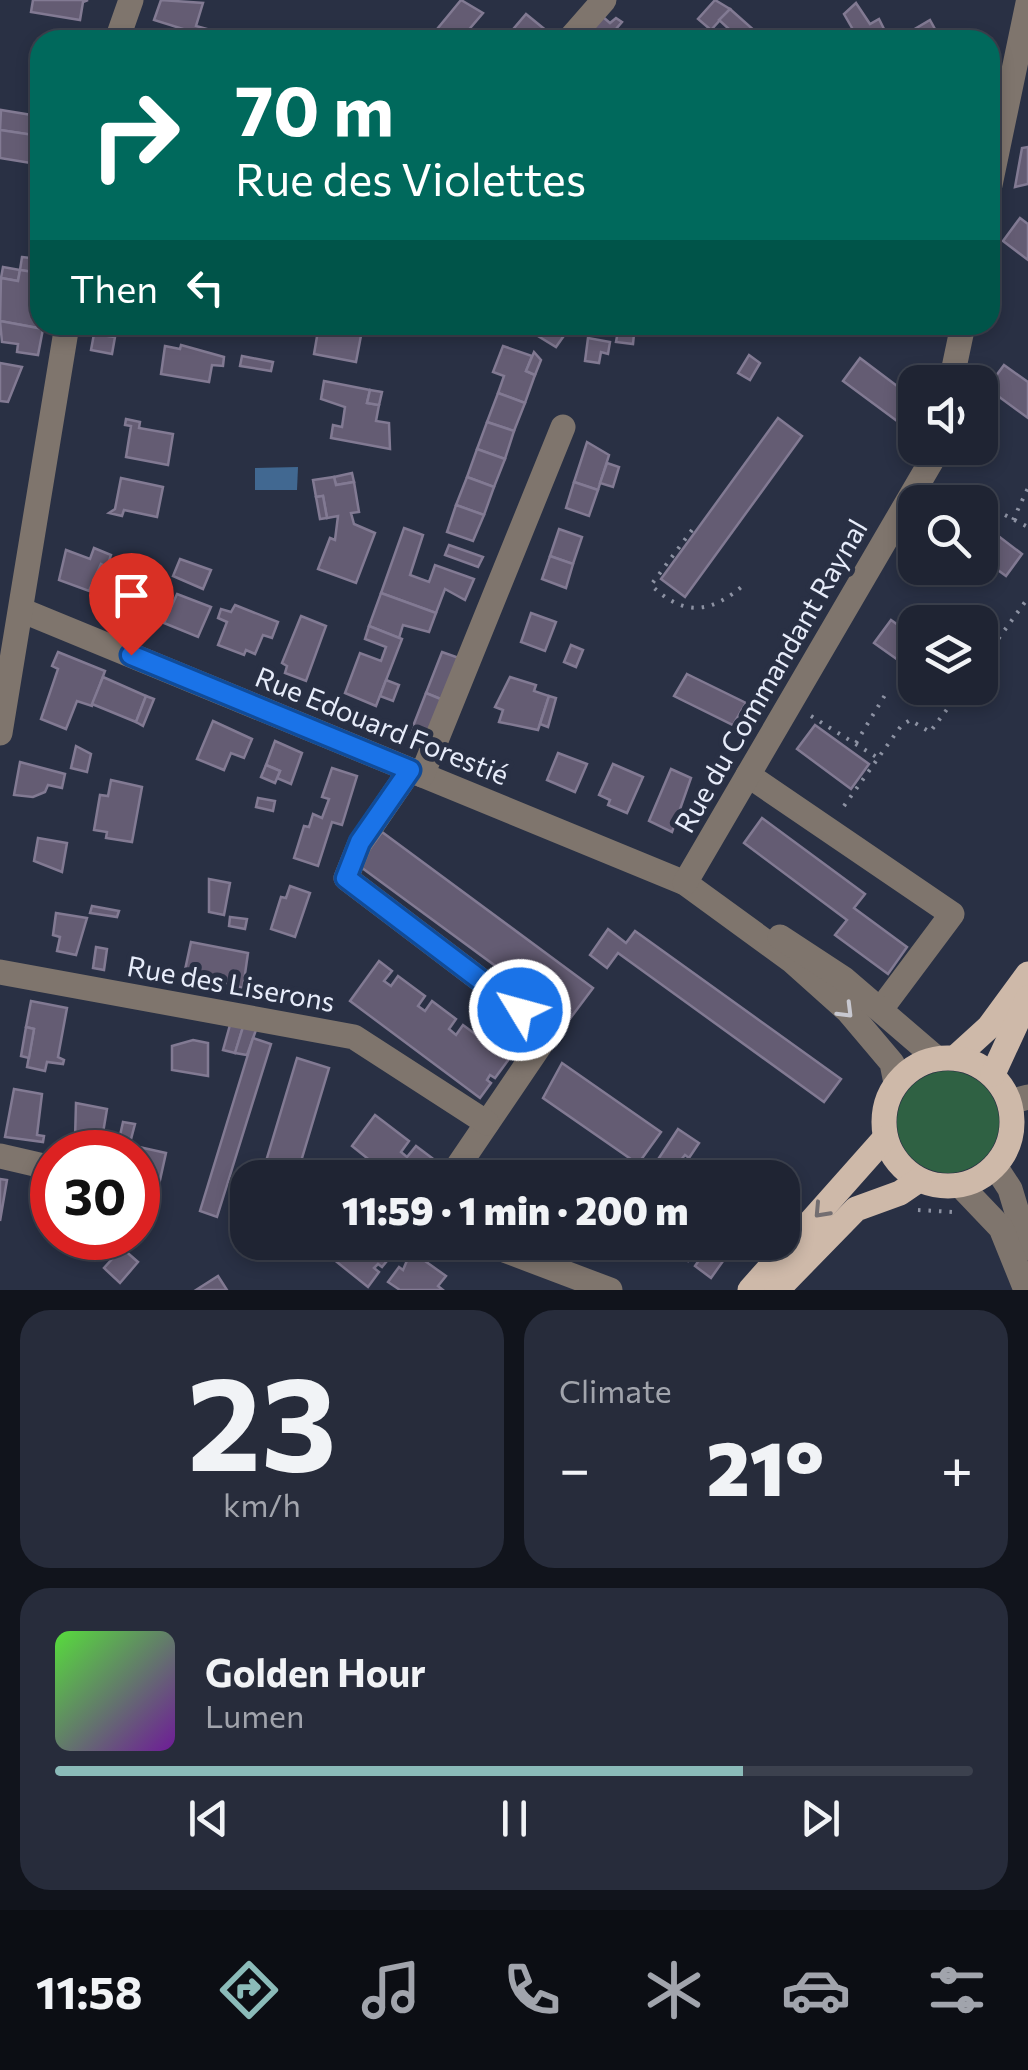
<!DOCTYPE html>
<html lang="en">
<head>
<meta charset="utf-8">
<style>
  :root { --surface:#1f2433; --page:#272c3b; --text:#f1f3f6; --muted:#a1a4ac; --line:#3c414e; --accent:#8bbbb9 }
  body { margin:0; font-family:Commissioner,sans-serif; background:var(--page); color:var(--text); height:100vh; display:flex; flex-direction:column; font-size:38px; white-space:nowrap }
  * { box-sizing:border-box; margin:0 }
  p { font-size:32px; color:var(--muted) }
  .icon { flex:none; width:55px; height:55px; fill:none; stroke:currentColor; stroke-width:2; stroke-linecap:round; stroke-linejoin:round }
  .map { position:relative; height:1290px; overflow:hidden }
  .details { display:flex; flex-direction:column; gap:20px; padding:20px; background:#11141c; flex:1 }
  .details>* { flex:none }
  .hud { position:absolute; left:30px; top:30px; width:970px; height:305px; border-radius:30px; box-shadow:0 5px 15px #0003,0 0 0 2px var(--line); background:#00695c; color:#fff; overflow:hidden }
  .buttons { position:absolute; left:898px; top:365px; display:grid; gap:20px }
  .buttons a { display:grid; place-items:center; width:100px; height:100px; border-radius:20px; background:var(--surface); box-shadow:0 5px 15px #0003,0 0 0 2px var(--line); font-size:50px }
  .speed { position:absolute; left:30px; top:1130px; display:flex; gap:20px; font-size:50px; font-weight:700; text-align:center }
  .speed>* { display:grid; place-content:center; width:130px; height:130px; border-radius:50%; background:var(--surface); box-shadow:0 5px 15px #0003,0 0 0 2px var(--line); line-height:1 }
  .speed .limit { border:15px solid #d22; background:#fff; color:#111 }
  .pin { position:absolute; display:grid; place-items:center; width:85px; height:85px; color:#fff; margin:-102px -42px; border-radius:50% 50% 50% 0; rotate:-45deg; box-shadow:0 0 10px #0007 }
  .pin .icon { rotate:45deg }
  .me { position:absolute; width:110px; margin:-55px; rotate:307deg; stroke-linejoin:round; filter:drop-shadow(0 0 8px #0008) }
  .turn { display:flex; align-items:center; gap:35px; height:210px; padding:0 40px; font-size:45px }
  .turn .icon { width:130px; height:130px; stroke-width:2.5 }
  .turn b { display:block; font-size:70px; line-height:85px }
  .then { display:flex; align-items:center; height:95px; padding:0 40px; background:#0003; gap:20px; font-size:38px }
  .big { font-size:75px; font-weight:800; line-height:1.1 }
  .details .card { flex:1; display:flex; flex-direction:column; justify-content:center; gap:15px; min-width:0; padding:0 35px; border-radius:30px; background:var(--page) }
  .details .dial { align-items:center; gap:0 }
  .dial b { font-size:130px; line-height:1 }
  .song { display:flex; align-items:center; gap:30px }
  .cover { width:120px; height:120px; border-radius:15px; background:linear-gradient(135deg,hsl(110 70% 55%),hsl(280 70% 35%)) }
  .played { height:10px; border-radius:5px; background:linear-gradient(90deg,var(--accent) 75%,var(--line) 75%) }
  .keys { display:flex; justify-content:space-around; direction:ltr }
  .heat { display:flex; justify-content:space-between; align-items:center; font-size:55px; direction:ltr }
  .details .tiles { flex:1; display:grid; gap:20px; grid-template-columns:1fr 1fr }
  .card:last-child { grid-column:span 2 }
  .trip { position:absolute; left:230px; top:1160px; width:570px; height:100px; border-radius:30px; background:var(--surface); box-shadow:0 5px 15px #0003,0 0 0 2px var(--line); font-weight:800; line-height:100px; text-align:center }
  .tab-bar { display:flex; height:160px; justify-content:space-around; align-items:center; background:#0c0e14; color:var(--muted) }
  .tab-bar .icon { width:70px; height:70px }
  .tab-bar .on { color:var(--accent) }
  .tab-bar b { font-size:45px; color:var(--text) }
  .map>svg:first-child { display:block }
</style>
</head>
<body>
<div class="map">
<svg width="1028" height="1290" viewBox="0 0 1028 1290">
  <rect width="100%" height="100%" fill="#293044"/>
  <circle fill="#2f6143" cx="948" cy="1122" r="51"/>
  <path fill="#416891" d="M298 467 297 490H255V468Z"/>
  <g fill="#645c73" stroke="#827a93" stroke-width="2.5">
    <path d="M33 0H88L83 2 80 20 31 12Z"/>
    <path d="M161 0 203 3 196 26 218 32 215 39 154 20Z"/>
    <path d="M461 0 483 13 460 40H441L433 34Z"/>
    <path d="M715 0 730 9 711 30 698 19Z"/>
    <path d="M856 3 870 24 879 19 885 31 870 40H859L844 14Z"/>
    <path d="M730 9 765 40H741L719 20Z"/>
    <path d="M596 11 610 23 616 18 622 22 616 29 628 40H608L587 22Z"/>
    <path d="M526 14 548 32 541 40H504Z"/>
    <path d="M930 20 941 40H896Z"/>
    <path d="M40 103V136L0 130 1 110 38 116Z"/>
    <path d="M0 130 40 136V180L35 179 37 164 0 158Z"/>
    <path d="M1028 147V184L1015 187 1022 148Z"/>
    <path d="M1020 218 1028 224V260L1003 241Z"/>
    <path d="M22 257 40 259V273L20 270Z"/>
    <path d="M3 267 20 270 18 281 1 278Z"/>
    <path d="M20 270 40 273V325L44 329 0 321 1 278 18 281Z"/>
    <path d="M0 321 43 329 38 355 17 352 18 344 2 342Z"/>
    <path d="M319 325H363L356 362 314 354Z"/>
    <path d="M550 329 563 337 556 347 538 336Z"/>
    <path d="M618 331 634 334 633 344 616 342Z"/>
    <path d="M94 334 115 337 112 354 91 350Z"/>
    <path d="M588 338 610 342 608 354 601 352 599 363 585 361Z"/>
    <path d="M181 345 224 357 223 366 212 365 209 382 161 374 165 346 180 349Z"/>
    <path d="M503 346 532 356 526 371 535 375 525 403 498 393 504 376 493 372Z"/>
    <path d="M534 352 541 360 535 375 526 371Z"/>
    <path d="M749 355 760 363 750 380 738 373Z"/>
    <path d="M242 356 273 362 271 371 240 366Z"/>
    <path d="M860 358 913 398 897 421 843 381Z"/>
    <path d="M0 363 22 367 8 402 0 401Z"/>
    <path d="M1004 365 1028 382V418L987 388Z"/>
    <path d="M324 381 370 390 367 403 379 405 376 421 389 423 390 449 331 438 333 425 342 427 345 407 321 399Z"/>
    <path d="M370 390 382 392 379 405 367 403Z"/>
    <path d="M498 393 525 403 514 431 487 422Z"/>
    <path d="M778 418 802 436 685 597 661 579Z"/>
    <path d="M126 419 140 422 139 428 173 434 168 465 126 457 131 426 125 425Z"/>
    <path d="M487 422 514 431 505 459 477 449Z"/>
    <path d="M587 442 609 455 598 490 574 482Z"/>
    <path d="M477 449 505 459 494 487 467 477Z"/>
    <path d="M607 463 619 467 613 487 600 483Z"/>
    <path d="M352 473 354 482 336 485 334 477Z"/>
    <path d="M334 477 336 485 354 482 359 512 351 513 354 524 375 533 356 583 318 569 330 538 335 540 338 516 327 518 323 496 316 497 313 480Z"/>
    <path d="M467 477 494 487 484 515 456 505Z"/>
    <path d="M121 478 163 487 157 517 124 510 122 516 109 513 115 509Z"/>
    <path d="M574 482 598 490 589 516 566 508Z"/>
    <path d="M323 496 327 518 320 519 316 497Z"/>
    <path d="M456 505 484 515 473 541 447 532Z"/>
    <path d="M980 522 1022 554 1006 576 980 557Z"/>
    <path d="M404 528 423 535 410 575 429 582 435 565 474 579 465 600 445 589 436 613 381 593Z"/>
    <path d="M559 529 582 537 573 564 550 556Z"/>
    <path d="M449 545 483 557 478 567 445 555Z"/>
    <path d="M94 548 111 555 107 567 101 564 89 591 59 580 66 550 90 559Z"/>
    <path d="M550 556 573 564 566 588 542 579Z"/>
    <path d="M180 559 211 570 203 589 173 576Z"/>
    <path d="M124 578 150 589 140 612 115 602Z"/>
    <path d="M381 593 436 613 429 632 403 625 399 638 369 626Z"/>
    <path d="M177 594 211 607 198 637 164 623Z"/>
    <path d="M235 605 278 622 272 638 263 635 255 654 246 650 244 655 218 645 227 622 218 618 221 609 231 612Z"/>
    <path d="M531 613 556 622 545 651 521 642Z"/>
    <path d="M301 616 326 626 306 681 285 673 287 666 282 663Z"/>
    <path d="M891 620 915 637V672L874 643Z"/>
    <path d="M369 626 402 639 376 706 345 693 360 653 381 661 386 647 365 639Z"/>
    <path d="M571 645 583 650 576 667 564 662Z"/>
    <path d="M58 652 105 671 92 706 77 701 66 729 41 719 58 669 52 666Z"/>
    <path d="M442 652 459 658 443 700 426 693Z"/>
    <path d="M687 674 746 703 733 725 674 696Z"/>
    <path d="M103 677 146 696 136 722 92 704Z"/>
    <path d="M510 677 536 685 534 691 549 696 538 730 499 722 503 710 495 707Z"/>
    <path d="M386 680 399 685 393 701 380 696Z"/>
    <path d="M426 693 443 700 427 740 410 734Z"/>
    <path d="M146 696 154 699 143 726 136 722Z"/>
    <path d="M549 696 556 698 548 727 540 724Z"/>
    <path d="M213 721 252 739 244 758 231 753 224 770 197 759Z"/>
    <path d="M815 725 869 764 851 789 797 749Z"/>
    <path d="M275 741 302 753 291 784 277 778 280 771 266 765Z"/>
    <path d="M76 746 91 754 87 772 71 768Z"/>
    <path d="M558 753 587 764 575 792 547 780Z"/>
    <path d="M20 762 65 774 62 788 48 785 45 792 33 797 14 795Z"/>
    <path d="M613 764 643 777 627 813 608 805 610 800 599 795Z"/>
    <path d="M266 765 280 771 275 783 261 777Z"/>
    <path d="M332 768 357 776 342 825 332 822 318 866 294 858 304 826 309 827 313 814 322 818 329 799 322 797Z"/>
    <path d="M671 769 691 778 672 832 649 821Z"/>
    <path d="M111 780 142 787 132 842 106 838 107 832 94 830 100 795 108 796Z"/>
    <path d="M258 798 275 801 273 811 256 807Z"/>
    <path d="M762 818 865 894 854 908 907 947 888 974 835 935 847 920 744 843Z"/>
    <path d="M382 832 593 988 569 1020 358 865Z"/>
    <path d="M38 838 67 843 62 872 34 861Z"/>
    <path d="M209 879 230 883 224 915 209 912Z"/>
    <path d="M290 886 310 893 295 937 271 929 281 897 286 898Z"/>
    <path d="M92 906 119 911 117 917 90 913Z"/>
    <path d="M56 913 87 918 76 955 57 951 60 937 53 935Z"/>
    <path d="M230 917 247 919 245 929 229 926Z"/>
    <path d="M608 929 626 943 635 931 841 1079 824 1102 618 953 607 968 590 955Z"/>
    <path d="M191 942 248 953 243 988 185 970Z"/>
    <path d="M96 947 107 949 104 970 93 968Z"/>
    <path d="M379 961 392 971 384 981 391 986 398 976 425 996 418 1006 425 1011 432 1001 456 1019 449 1029 456 1035 463 1025 509 1059 495 1078 490 1075 487 1080 491 1083 480 1098 350 1001Z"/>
    <path d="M31 1001 67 1008 58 1057 64 1060 63 1064 47 1062 45 1071 27 1067 34 1029 26 1027Z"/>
    <path d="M230 1025 243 1027 235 1053 223 1050Z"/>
    <path d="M26 1027 34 1029 29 1058 21 1056Z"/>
    <path d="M243 1027 256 1030 247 1055 235 1053Z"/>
    <path d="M253 1038 271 1044 217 1217 200 1211Z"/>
    <path d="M193 1040 208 1043V1076L172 1070V1046Z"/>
    <path d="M297 1058 329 1068 296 1178H261Z"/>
    <path d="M562 1063 661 1132 638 1164 543 1098Z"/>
    <path d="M14 1089 42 1094 37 1135 44 1136 43 1142 5 1137Z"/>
    <path d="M76 1103 107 1109 101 1145 75 1140Z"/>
    <path d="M375 1115 409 1141 401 1152 407 1157 416 1146 432 1158 417 1178H392L352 1146Z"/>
    <path d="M123 1122 135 1124 130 1143 119 1140Z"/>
    <path d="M678 1129 699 1143 689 1158 685 1155 681 1160 686 1163 678 1175 657 1161Z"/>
    <path d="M139 1147 166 1153 160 1180 157 1187 151 1185 149 1195 138 1192Z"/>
    <path d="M319 1164 339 1169 336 1178H315Z"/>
    <path d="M0 1179 7 1180 0 1221Z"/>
    <path d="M312 1242H373L391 1256 382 1267 378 1264 374 1268 379 1272 368 1287Z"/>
    <path d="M611 1242H632L621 1260 609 1252 614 1245Z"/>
    <path d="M663 1242H727L733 1247 711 1278 695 1266 702 1256 695 1251 688 1261Z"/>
    <path d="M122 1248 138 1262 120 1283 104 1268Z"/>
    <path d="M411 1251 446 1276 438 1286 443 1290H400L388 1282 399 1267 403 1270Z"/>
    <path d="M218 1276 227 1290H196Z"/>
  </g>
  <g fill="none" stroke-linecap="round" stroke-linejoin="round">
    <g stroke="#8d92a3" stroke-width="4" stroke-dasharray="2.5 8" stroke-linecap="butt">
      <path d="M1005 515 1028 527"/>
      <path d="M1013 520 1028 488"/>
      <path d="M692 530 651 585C686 619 713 612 746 583"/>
      <path d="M980 664 1028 598"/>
      <path d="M811 716 878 758"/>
      <path d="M856 743 885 695"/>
      <path d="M844 806 901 726 910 720 930 732 963 688"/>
      <path d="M918 1210 953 1212"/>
    </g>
    <g stroke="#7f756d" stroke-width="25">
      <path d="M117 40 131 0"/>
      <path d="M569 40 604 0"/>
      <path d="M990 185 1028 3"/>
      <path d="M951 382 963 325"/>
      <path d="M21 610 685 883 792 961 848 1011 892 1063 896 1083"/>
      <path d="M0 733 67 325"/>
      <path d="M410 770 360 843 346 878 549 1032 450 1178"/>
      <path d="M422 775 563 427"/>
      <path d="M748 775 952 914 881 1009"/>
      <path d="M685 883 939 448"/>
      <path d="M780 937 844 979 936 1058"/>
      <path d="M0 972 354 1037 487 1123"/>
      <path d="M1010 1102 1028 1097"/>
      <path d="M0 1156 52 1168"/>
      <path d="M995 1166 1010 1189 1028 1248"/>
      <path d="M960 1185 1001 1228 1026 1290"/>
      <path d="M483 1242 610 1290"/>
    </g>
    <g stroke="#ceb9a9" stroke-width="25">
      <path d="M956 1057 989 1027 1028 974"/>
      <circle cx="948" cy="1122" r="64"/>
      <path d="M993 1074 1028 998"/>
      <path d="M750 1290 885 1138"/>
      <path d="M777 1290 856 1209 900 1193 919 1180"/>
    </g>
  </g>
  <defs><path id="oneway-chevron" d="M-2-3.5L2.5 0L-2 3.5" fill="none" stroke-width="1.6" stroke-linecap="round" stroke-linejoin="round" transform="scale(2.5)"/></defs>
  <use stroke="#c8c8d0" href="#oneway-chevron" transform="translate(846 1011) rotate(45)"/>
  <use stroke="#736e71" href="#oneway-chevron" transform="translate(821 1211) rotate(133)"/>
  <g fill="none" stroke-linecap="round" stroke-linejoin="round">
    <defs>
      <path id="route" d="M131 655 410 770 360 842 346 878 520 1010"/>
    </defs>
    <use href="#route" stroke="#114b97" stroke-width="25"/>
    <use href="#route" stroke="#1a73e8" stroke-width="18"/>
  </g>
  <g text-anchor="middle" stroke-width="10" stroke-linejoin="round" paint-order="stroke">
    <g font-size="28" fill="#e7ecfa" stroke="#293044">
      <text transform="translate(771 676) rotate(-60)" y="10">Rue du Commandant Raynal</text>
      <text transform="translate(382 726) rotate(22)" y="10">Rue Edouard Forestié</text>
      <text transform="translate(231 984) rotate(10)" y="10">Rue des Liserons</text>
    </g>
  </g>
</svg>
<div class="buttons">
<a><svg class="icon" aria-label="sound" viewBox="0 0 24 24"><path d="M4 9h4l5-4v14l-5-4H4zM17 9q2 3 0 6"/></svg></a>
<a><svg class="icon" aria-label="search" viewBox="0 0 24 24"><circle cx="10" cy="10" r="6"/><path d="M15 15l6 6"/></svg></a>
<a><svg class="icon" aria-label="layers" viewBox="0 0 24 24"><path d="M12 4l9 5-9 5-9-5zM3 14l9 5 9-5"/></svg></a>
</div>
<div class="speed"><div class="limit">30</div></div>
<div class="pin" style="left:131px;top:655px;background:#d93025"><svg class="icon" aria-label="arrive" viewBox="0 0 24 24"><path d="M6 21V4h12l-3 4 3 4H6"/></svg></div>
<svg class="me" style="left:520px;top:1010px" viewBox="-20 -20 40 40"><circle r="17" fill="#1a73e8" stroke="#fff" stroke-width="3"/><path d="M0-11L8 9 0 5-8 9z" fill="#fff"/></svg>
<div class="trip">11:59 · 1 min · 200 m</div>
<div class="hud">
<div class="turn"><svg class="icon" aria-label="right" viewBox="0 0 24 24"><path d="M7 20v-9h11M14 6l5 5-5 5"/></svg><div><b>70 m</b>Rue des Violettes</div></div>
<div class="then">Then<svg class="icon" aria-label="left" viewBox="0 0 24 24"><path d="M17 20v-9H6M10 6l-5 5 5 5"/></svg></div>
</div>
</div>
<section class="details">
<div class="tiles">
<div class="card dial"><b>23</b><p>km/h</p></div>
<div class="card"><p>Climate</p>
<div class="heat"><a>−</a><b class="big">21°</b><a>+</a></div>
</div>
<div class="card">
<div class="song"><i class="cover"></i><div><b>Golden Hour</b><p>Lumen</p></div></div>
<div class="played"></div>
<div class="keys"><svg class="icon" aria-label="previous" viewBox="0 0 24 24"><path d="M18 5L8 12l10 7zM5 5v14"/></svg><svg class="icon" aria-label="pause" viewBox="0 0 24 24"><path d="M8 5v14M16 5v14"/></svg><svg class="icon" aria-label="next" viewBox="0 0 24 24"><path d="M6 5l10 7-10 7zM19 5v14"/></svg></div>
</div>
</div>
</section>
<nav class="tab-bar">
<b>11:58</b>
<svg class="icon on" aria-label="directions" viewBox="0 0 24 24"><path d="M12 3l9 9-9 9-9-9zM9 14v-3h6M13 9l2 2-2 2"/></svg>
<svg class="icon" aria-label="music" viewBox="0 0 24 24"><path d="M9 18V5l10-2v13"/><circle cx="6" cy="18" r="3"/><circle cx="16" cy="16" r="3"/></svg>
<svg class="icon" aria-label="phone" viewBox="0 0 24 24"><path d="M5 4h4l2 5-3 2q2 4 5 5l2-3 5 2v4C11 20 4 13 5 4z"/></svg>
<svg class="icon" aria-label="climate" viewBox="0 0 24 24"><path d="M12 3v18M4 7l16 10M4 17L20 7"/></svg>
<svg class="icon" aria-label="car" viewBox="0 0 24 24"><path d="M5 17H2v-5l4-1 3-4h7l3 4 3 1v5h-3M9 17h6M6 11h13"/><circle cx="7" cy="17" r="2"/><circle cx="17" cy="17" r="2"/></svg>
<svg class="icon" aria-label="filters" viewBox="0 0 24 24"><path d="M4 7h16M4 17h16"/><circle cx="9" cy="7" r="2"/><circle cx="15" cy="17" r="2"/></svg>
</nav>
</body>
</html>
